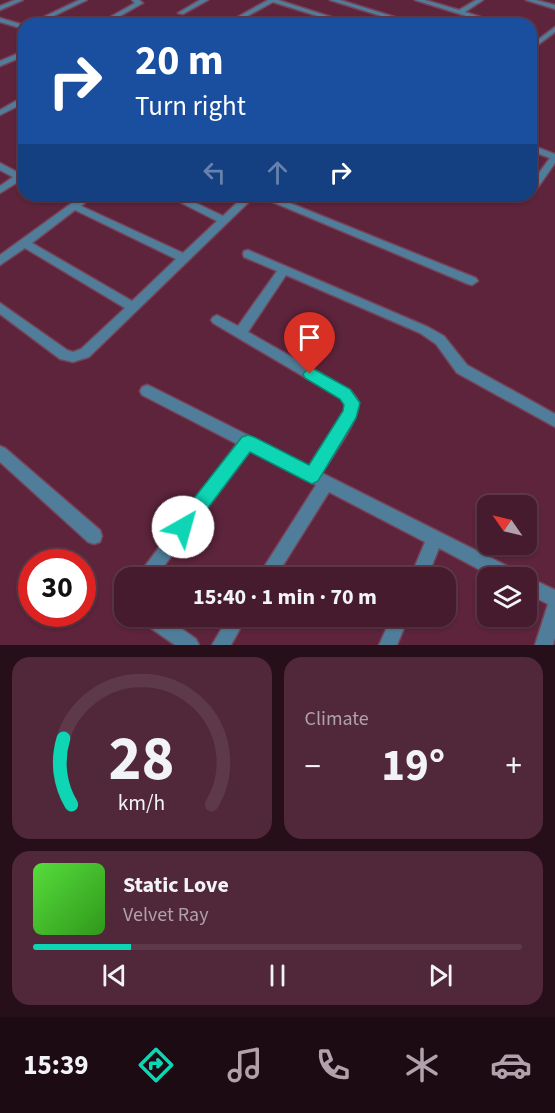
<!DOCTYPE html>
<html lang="en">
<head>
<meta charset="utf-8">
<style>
  :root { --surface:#461b2d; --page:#502839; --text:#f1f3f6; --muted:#b0a1aa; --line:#5e3949; --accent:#0ed5b4 }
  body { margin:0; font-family:"Source Sans 3",sans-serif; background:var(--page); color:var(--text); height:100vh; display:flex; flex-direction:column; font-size:22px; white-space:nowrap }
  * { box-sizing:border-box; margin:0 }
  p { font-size:20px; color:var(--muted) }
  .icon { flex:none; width:33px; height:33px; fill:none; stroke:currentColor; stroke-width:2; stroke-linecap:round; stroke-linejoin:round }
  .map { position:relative; height:645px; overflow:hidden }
  .panel { display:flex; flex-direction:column; gap:12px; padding:12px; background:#260f19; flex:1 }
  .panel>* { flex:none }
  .hud { position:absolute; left:18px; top:18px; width:519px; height:183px; border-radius:18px; box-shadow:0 2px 4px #0004,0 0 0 2px var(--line); background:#1a4fa0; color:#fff; overflow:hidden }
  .needle { width:39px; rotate:304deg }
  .fabs { position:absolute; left:477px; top:495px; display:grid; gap:12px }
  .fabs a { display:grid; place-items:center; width:60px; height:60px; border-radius:12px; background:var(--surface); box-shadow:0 2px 4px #0004,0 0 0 2px var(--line); font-size:30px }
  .speed { position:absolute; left:18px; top:549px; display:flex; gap:12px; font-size:30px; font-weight:700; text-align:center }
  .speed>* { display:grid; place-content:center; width:78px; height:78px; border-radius:50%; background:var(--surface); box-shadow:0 2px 4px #0004,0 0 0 2px var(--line); line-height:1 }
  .speed .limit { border:9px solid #d22; background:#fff; color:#111 }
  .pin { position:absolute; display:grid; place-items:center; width:51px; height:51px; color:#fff; margin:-62px -26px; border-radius:50% 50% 50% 0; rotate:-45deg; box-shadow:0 0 6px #0007 }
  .pin .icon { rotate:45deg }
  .me { position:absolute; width:66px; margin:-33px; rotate:38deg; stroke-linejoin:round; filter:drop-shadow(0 0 4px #0008) }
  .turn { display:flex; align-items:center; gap:21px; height:126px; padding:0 18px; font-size:27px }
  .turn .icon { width:78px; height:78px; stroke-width:2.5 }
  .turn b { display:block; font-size:42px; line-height:51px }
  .lanes { display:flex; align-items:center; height:57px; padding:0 18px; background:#0003; justify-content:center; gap:30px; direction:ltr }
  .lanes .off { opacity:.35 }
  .big { font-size:45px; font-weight:700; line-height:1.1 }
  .panel .card { flex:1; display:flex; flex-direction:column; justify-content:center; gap:9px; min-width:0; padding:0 21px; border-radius:18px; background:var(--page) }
  .panel .dial { align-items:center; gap:0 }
  .dial svg { height:156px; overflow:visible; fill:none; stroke:var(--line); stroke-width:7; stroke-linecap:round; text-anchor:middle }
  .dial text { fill:var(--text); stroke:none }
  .song { display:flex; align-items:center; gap:18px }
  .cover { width:72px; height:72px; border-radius:9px; background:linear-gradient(135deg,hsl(110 70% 55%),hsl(110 70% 35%)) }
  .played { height:6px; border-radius:3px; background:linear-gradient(90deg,var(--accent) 20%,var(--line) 20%) }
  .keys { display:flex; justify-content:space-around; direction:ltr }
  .heat { display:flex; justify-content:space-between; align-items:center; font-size:33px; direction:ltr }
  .panel .tiles { flex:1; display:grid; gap:12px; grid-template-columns:1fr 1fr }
  .card:last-child { grid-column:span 2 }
  .trip { position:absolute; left:114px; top:567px; width:342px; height:60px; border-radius:18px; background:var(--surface); box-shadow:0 2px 4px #0004,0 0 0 2px var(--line); font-weight:700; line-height:60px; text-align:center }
  .dock { display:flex; height:96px; justify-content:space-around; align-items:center; background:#1c0b12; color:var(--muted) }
  .dock .icon { width:42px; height:42px }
  .dock .active { color:var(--accent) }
  .dock b { font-size:27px; color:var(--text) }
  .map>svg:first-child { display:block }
</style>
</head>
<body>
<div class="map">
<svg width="555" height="645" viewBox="0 0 555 645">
  <rect width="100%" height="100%" fill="#5d243c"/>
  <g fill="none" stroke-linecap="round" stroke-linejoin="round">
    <defs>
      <g id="minor">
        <path d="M15 0H23L0 10V6Z"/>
        <path d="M79 0H87L37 24H29Z"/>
        <path d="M132 0H139L143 3 106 24H98L135 3Z"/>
        <path d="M200 0H208L183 14 178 13Z"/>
        <path d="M268 0H278L353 24H343L273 2 233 24H225Z"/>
        <path d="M330 0H340L417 24H407Z"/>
        <path d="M415 0H425L459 10 476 0H483L465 12 502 24H492Z"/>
        <path d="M526 0H536L555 5V9Z"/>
        <path d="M0 18 24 25V29L0 22Z"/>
        <path d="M555 27V32L531 50V45Z"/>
        <path d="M24 51V56L0 66V61Z"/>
        <path d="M21 98H24V103L0 115V110Z"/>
        <path d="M531 145 555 154V163L534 193 531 194V184L550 158 531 151Z"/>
        <path d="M0 163 19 173 24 171 23 179 0 193V186L13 177 0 170Z"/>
        <path d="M83 195H94L81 206 183 253 217 221 166 195H179L223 216 245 195H256L89 357 73 362 60 359 0 314V303L67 350 73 352 81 349 125 308 25 248 0 265V255ZM75 210 176 259 132 301 32 243Z"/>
        <path d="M256 195H270L476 278 478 281 472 285 468 284Z"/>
        <path d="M248 250 428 327 444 336 467 365 555 414V427L457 373 436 344 420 333 286 275 248 332 350 390C352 393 357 397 358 401 363 416 330 459 322 473L519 572 521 578H495L439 548 427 578H410L425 542 329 492 275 578H257L316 485 250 451 155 578H136L237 444 142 395 140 391 142 387 147 385 152 387 309 466 344 411 345 404 340 398 213 323 211 320 213 317 217 315 238 326 277 271 244 257 243 254 244 251Z"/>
        <path d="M0 446 5 448 100 530 102 536 100 542 94 544 88 542 0 462Z"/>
        <path d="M526 576 555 590V638L553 645H535L548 604 526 593V578H521Z"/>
        <path d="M140 616H164L196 639 199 645H175L142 622Z"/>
        <path d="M229 616H247L231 645H212Z"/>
        <path d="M392 616H409L397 645H379Z"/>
      </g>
    </defs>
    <use href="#minor" stroke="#764358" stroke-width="3"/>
    <use href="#minor" fill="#507e9a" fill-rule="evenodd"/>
  </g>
  <path fill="#0ed5b4" stroke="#098a75" stroke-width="1.5" d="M310 367 350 389 360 403 356 418 318 481 312 484 306 481 250 452 189 533 183 536 177 533 174 527 177 520 242 437 248 435 254 437 309 465 343 411 344 405 340 399 305 378 303 374Z"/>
</svg>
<div class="fabs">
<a><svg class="needle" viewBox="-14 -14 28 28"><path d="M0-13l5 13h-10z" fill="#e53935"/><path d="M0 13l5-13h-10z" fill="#b0a1aa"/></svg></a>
<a><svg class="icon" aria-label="layers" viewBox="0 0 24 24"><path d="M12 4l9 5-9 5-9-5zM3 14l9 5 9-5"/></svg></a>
</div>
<div class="speed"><div class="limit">30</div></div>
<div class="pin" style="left:310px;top:374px;background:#d93025"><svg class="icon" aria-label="arrive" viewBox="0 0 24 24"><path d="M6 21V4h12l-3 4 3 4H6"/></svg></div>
<svg class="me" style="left:183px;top:527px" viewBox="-20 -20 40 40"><circle r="19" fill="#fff"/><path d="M0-13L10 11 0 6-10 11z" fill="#0ed5b4"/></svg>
<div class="trip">15:40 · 1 min · 70 m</div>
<div class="hud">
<div class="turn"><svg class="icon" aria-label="right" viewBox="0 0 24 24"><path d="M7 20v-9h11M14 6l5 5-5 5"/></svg><div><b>20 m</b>Turn right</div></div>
<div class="lanes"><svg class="icon off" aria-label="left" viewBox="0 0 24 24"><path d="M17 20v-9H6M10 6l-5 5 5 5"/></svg><svg class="icon off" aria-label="ahead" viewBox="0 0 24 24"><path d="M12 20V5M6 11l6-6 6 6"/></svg><svg class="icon" aria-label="right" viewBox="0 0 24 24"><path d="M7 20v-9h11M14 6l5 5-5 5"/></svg></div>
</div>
</div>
<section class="panel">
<div class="tiles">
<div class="card dial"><svg viewBox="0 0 100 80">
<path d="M14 69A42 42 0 1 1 86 69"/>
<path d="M14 69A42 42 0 0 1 10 35" stroke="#0ed5b4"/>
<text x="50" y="56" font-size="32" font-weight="700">28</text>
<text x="50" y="72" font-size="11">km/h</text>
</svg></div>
<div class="card"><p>Climate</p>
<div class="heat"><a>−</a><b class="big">19°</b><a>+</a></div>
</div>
<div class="card">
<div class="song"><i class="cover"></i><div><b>Static Love</b><p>Velvet Ray</p></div></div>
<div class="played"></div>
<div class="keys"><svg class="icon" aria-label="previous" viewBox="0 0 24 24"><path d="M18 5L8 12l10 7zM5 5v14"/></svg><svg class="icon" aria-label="pause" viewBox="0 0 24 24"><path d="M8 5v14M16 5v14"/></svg><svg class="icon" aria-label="next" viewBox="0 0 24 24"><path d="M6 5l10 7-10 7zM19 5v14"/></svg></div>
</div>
</div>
</section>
<nav class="dock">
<b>15:39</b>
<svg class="icon active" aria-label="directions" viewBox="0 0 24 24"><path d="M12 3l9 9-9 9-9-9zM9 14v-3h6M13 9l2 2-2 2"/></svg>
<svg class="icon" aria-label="music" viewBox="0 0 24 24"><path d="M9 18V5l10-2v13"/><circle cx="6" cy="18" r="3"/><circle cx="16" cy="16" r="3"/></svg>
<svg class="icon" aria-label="phone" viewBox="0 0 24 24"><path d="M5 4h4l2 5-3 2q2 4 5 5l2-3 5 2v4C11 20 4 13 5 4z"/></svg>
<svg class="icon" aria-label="climate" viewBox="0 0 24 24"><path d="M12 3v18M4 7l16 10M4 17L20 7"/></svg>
<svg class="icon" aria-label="car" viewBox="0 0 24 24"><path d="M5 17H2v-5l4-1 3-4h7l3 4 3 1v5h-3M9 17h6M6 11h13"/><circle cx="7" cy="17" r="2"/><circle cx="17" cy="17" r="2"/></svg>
</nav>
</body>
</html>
